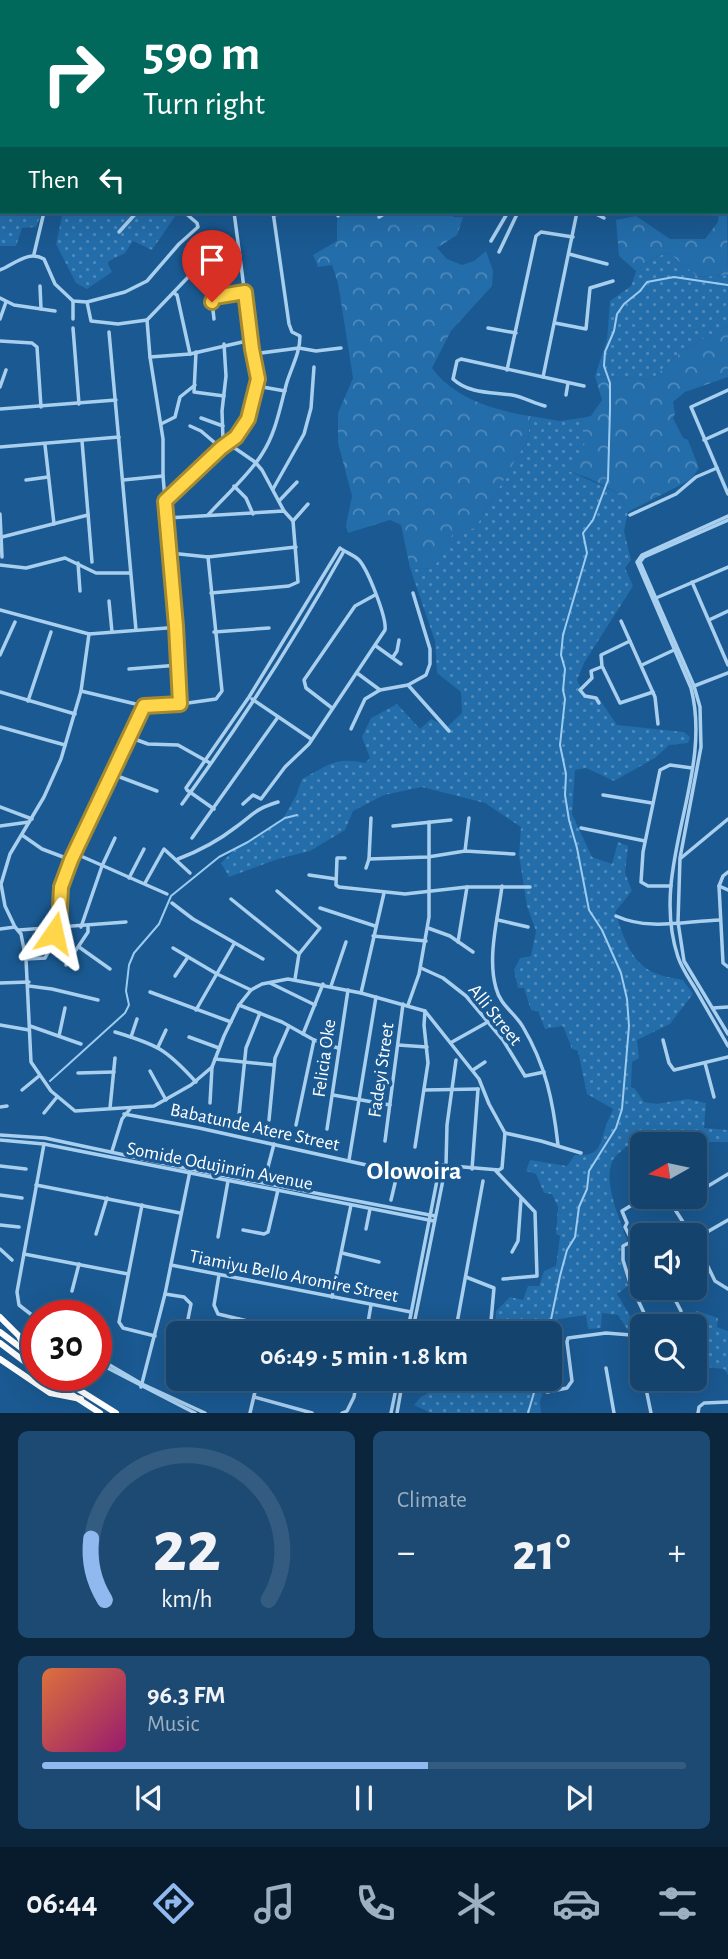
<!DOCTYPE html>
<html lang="en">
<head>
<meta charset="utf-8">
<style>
  :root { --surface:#14436d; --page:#1d4a72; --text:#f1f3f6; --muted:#9db0c2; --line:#335c80; --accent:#90b9f0 }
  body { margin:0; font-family:"Alegreya Sans",sans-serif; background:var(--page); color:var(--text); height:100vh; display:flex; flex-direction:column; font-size:26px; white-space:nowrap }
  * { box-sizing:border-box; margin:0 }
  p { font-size:23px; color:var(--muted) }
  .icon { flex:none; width:38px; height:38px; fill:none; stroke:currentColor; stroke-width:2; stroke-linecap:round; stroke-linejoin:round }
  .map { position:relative; height:1413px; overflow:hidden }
  .panel { display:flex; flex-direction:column; gap:18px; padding:18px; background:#0b253c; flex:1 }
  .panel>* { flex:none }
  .banner { position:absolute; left:0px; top:0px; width:728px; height:214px; box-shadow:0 7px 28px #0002,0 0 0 2px var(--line); background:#00695c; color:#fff; overflow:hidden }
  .needle { width:46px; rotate:261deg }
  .tools { position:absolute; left:630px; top:1132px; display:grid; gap:14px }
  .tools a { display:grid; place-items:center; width:77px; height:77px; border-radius:10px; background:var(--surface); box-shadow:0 7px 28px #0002,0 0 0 2px var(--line); font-size:35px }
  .speed { position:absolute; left:21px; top:1300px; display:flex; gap:14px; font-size:35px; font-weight:700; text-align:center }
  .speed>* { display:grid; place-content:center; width:91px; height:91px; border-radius:50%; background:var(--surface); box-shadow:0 7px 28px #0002,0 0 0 2px var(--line); line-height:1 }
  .speed .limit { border:10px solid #d22; background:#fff; color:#111 }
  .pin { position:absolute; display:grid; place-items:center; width:60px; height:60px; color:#fff; margin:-72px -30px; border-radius:50% 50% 50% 0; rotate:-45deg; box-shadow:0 0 7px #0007 }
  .pin .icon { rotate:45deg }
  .me { position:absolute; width:77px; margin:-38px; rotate:11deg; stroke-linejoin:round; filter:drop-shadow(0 0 5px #0008) }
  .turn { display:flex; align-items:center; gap:24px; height:147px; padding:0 28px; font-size:32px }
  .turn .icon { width:91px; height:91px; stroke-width:2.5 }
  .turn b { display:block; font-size:49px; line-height:60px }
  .then { display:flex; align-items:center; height:66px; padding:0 28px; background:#0003; gap:14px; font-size:26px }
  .big { font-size:52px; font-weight:700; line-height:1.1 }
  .panel .widget { flex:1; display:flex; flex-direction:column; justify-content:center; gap:10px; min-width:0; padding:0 24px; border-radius:10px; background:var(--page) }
  .panel .dial { align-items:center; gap:0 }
  .dial svg { height:182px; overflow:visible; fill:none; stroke:var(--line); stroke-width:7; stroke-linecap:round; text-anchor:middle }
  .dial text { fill:var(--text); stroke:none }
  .song { display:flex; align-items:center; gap:21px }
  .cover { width:84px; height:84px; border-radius:10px; background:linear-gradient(135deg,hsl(20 70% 55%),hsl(320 70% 35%)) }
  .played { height:7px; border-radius:4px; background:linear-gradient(90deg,var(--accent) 60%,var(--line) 60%) }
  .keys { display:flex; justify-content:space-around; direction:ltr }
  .heat { display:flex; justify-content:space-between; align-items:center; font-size:38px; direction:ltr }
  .panel .tiles { flex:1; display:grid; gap:18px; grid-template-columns:1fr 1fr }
  .widget:last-child { grid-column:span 2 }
  .trip { position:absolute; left:166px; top:1321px; width:396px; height:70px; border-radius:10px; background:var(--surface); box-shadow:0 7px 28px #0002,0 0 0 2px var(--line); font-weight:700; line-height:70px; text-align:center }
  .tab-bar { display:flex; height:112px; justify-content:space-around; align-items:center; background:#081b2c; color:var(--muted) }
  .tab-bar .icon { width:49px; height:49px }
  .tab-bar .active { color:var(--accent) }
  .tab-bar b { font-size:32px; color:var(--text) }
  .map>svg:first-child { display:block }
</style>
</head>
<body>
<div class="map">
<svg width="728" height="1413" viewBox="0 0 728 1413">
  <defs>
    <pattern id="grass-dots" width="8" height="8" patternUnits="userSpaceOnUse" patternTransform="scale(1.75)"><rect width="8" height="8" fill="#236daa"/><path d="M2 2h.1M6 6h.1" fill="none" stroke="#4f8abb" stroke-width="1.8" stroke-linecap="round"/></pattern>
    <pattern id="forest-crowns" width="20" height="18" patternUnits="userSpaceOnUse" patternTransform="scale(1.75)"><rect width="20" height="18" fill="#236daa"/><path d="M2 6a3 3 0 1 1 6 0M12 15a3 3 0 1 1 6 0" fill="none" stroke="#4f8abb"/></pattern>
  </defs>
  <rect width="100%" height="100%" fill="#1a5991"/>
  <g fill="url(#grass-dots)">
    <path d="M0 155 2 212H42L36 227 22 228 16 246H0Z"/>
    <path d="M63 212H178L152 250 133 241 125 253 107 262 112 272 87 289 76 283 56 244Z"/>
    <path d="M669 253 698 277 728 275V326L684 349 651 380 595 376 607 340 610 301 631 286 636 271 655 257Z"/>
    <path d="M530 416 560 421 581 418 587 441 569 471 618 493 628 512 624 531 631 560 625 568 633 586 584 663 577 680 586 698 598 697 617 725 684 732 690 737 688 743 669 745 655 758 614 781 586 768 575 770 572 814 592 857 612 864 618 842 628 846 625 873 632 891 615 912C623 935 631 964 655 973 664 977 674 978 683 980L693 994 670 1024 637 1040 639 1058 632 1062 631 1087 635 1089 644 1102 656 1104 688 1099 706 1103 704 1128 728 1130V1142H705L682 1138 642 1146 633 1141C627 1147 617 1153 613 1160 602 1181 620 1219 627 1240L620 1252 628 1286 617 1294 638 1329 642 1332V1355L636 1336 627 1329 618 1315 602 1313 601 1328 588 1329 586 1315 558 1319 551 1340 550 1358V1334L495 1333 496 1311 510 1297 523 1300 528 1286H539L544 1271 556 1266 560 1236 556 1234 558 1207 552 1194 544 1193 536 1174 526 1171 530 1160 567 1166 575 1155C596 1156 599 1151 604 1132 606 1124 610 1116 613 1109L587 1094 578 1051 572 1049 563 1026 545 1029 538 1011 531 1010 524 988H518L514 970 520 958 531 956 536 931 527 906 519 855 521 827 485 803 422 787 384 795 353 811 345 830 310 851 278 859 229 877 221 863 234 850 284 817 296 796 302 779C327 766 335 756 365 763L370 758 362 737 371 718 397 704 420 729 431 719 447 727 462 713 461 692 437 673 435 641 410 568 433 569 454 531 475 528 528 439Z"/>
    <path d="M697 1311 718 1318 717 1327 728 1331V1375L724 1369 696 1366 695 1368V1326L679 1325Z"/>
    <path d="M453 1379H546L540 1401 541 1413H431L414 1405 421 1397Z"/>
  </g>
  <g fill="url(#forest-crowns)">
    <path d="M726 134 728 275 698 277 669 253 655 257 636 271 619 256 616 220 636 216 670 239H705L718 222 719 212H726Z"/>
    <path d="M344 212H452L453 217H463L457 235 437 248 447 259 462 265 474 261 486 251 493 271 492 286 451 331 432 368C455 399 494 410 530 416L528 439 475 528 454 532 433 569 410 568 401 525 390 520 348 533 346 525 352 496 338 443V413L353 378 338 283 332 265 318 267 313 255 337 241V220Z"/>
    <path d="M728 326V377L685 392 673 402 675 414 673 418 683 438 688 440 699 468 690 480 628 512 618 493 588 478 569 471 586 441 581 418 591 416 602 400 595 376 651 380 684 349Z"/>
  </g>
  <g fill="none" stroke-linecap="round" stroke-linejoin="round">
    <g stroke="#9ccbf1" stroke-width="2">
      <path d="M50 1081 125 1013 129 1005 126 991 129 965 134 953 159 924 171 896 219 857 248 842 285 818 297 815"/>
      <path d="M548 1334 560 1276 567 1250 575 1237 579 1207 587 1189 589 1171 616 1128 622 1109 629 1026 627 999 621 973 602 930 589 910 577 848 569 820 565 795 566 774 560 745 565 699 563 690 565 669 561 655 563 635 587 553 583 533 593 520 608 480 610 409V383L604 366 605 352 614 331 617 314 624 304 640 291 647 282 674 277 728 285"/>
      <path d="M528 1413 538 1379"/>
    </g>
    <g stroke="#a9cfef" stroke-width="3.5">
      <path d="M2 0 3 2"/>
      <path d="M44 0 45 2"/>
      <path d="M85 0 86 2"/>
      <path d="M356 0V2"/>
      <path d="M719 0 720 2"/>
      <path d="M35 2 39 0"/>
      <path d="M175 2 176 0"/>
      <path d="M213 2 214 0"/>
      <path d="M249 2 250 0"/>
      <path d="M313 2 324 0"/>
      <path d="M420 2V0"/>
      <path d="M569 2 571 0"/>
      <path d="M629 2 631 0"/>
      <path d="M691 2 693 0"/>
      <path d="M701 2 703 0"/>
      <path d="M0 19 2 18"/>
      <path d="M0 94H2"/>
      <path d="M0 101H2"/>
      <path d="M0 137H2"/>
      <path d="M592 212 604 218"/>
      <path d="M273 215 291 212"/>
      <path d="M338 216 340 212"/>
      <path d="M379 217 387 212"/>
      <path d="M119 232 137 212"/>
      <path d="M491 241 508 212"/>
      <path d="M499 252 518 212"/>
      <path d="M34 254 44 212"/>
      <path d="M569 254 607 264"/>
      <path d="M0 270C15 264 28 250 44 259L55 284 73 301 87 302 125 292 147 281 179 244 198 227 197 223 184 212"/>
      <path d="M40 286 41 309"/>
      <path d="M174 293 177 295 190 354"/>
      <path d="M0 298 14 305 55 311"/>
      <path d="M73 301V319"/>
      <path d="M87 302 91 321 118 324 147 320"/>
      <path d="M0 319 6 302"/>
      <path d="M214 319 212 302 214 297 245 292"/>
      <path d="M555 323 586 329 590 288 613 281"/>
      <path d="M73 328 79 404"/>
      <path d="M488 328 516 333"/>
      <path d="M109 332 136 630"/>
      <path d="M0 341 32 343 37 347 41 407"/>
      <path d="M224 344 226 376 222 411 223 440 255 462 262 470 284 511"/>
      <path d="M196 352 194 392 224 396"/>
      <path d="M253 354 299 348 316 351 341 348"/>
      <path d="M150 357 190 354 251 340"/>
      <path d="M507 370 536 236 541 232 573 237"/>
      <path d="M543 377 577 212"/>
      <path d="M257 386 285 391"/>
      <path d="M0 387 6 370"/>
      <path d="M728 390 691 407 728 494"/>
      <path d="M566 395 568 383"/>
      <path d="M545 406C534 403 523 397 512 395 492 392 469 394 453 379L457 361 461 359 584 386"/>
      <path d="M0 409 116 400"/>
      <path d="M201 418 223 426"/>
      <path d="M161 424 175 417 180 397 195 385"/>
      <path d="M190 426 201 431 221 448"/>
      <path d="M704 440 728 429"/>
      <path d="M82 441 92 562"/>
      <path d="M45 445 54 524"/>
      <path d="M0 447 119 437"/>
      <path d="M26 480 48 477"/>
      <path d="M123 480 163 476"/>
      <path d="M234 486 246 498 253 514"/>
      <path d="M273 489 304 434 311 408 314 367"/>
      <path d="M165 501 221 448 240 433 248 419 257 386 258 376 252 349 234 212"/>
      <path d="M279 501 297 482"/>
      <path d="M0 514 2 557"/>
      <path d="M208 515C224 497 250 474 262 454 276 433 280 407 287 382 292 366 300 353 300 336L292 332 289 324 273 212"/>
      <path d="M630 515 676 494 696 477 717 468"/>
      <path d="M728 516 642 555 637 562 691 688C714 777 648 867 678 957 682 969 690 980 696 990 707 1009 717 1027 728 1046"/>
      <path d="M167 518 284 511 293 521 298 582 289 586 211 593"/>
      <path d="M728 520 644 557 640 562 694 686 700 707 701 747 680 858 678 922 684 961 728 1034"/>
      <path d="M293 521 308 504"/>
      <path d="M2 537 88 515"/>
      <path d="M170 553 208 557 296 547"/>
      <path d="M78 563 80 591"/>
      <path d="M0 565 26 568 65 558 96 573H130"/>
      <path d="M692 582 728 665"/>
      <path d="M656 598 728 567"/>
      <path d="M109 601 112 632"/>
      <path d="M0 610 89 634 167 628"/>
      <path d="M709 620 728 611"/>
      <path d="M621 621 655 697 658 724"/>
      <path d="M214 632 269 628"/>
      <path d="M89 634 81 691 61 759 44 797 10 854 1 884 5 906 15 927 21 934 26 959 31 1062 51 1091 75 1111 154 1106 191 1085 212 1067 224 1036 239 1005 251 990 262 984 288 979 361 993 425 1011 479 1079 489 1104 505 1133"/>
      <path d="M630 641 601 655 602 666 620 703 653 692"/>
      <path d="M376 646 401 664"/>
      <path d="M0 655 15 622"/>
      <path d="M393 657 397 651 399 640"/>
      <path d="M642 665 676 649"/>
      <path d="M129 669 179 665"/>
      <path d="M357 673 380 690"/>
      <path d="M408 685 449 731"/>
      <path d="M694 686 728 673"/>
      <path d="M81 691 144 706 180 704 176 626 163 476V439L150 357 147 320 194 271 238 249"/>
      <path d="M0 692 75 714"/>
      <path d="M252 699 311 739"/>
      <path d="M28 701 51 632"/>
      <path d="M599 703 596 698 585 696 580 690 592 678 591 671 601 667"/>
      <path d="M181 704 216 699 222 691 208 557"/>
      <path d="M332 708 306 688 304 680 355 606 375 595"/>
      <path d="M0 727 65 745"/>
      <path d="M351 729 365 699 380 690 408 685 426 675 430 664V649L413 593"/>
      <path d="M129 737 148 744 178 745 210 763"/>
      <path d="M112 774 157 791"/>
      <path d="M603 795 652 803"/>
      <path d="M182 804C241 723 295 639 344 551"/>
      <path d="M0 807 32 819"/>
      <path d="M214 809 187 790 186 788 249 697 340 548C345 552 354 555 359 560 368 570 387 618 385 630L309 744 285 767 261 799 253 795 243 804"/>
      <path d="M0 826 29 822"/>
      <path d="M393 826 451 820"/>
      <path d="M581 828 645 841"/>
      <path d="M22 835 42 849 71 860"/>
      <path d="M192 838 278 717"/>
      <path d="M465 851 469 818"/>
      <path d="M74 853 167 894"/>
      <path d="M345 858H337L336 885 339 887 405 894 467 887H530"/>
      <path d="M681 858 728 819"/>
      <path d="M178 859C199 851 218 841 236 827 254 814 255 809 278 802"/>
      <path d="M369 859 428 857 465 851 514 854"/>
      <path d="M366 868 369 859 371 818"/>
      <path d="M728 872 723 876 719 886 723 963 728 967"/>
      <path d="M309 875 336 879"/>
      <path d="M129 878 144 849"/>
      <path d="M145 883 164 849 190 873"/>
      <path d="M502 886C498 918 487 957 496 988 500 1005 515 1013 523 1027 546 1066 553 1101 558 1145"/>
      <path d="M671 886H648L641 882 643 852 660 770 670 765 692 768"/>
      <path d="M719 886 728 890"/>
      <path d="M277 891 320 928 299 954 295 979"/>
      <path d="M231 899 299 954"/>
      <path d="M172 903 193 919 263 959"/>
      <path d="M320 908 375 926"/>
      <path d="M616 916C649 931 685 921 720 920"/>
      <path d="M498 920 528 927"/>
      <path d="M81 927 102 866 115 838"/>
      <path d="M59 928 61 887 71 860 144 707"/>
      <path d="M428 928 450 936 473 952"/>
      <path d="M0 929 15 927"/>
      <path d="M19 930 126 922"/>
      <path d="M373 936 426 941"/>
      <path d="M458 942 467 887"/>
      <path d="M79 947 110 969"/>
      <path d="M173 948 217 974 251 990"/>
      <path d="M26 959 45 958 50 949 54 928"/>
      <path d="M66 965 88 932V927"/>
      <path d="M421 968 443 978 466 996 503 1040 525 1076 544 1072"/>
      <path d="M175 976 188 957"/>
      <path d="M0 983 29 982"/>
      <path d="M270 983 315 1005"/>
      <path d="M29 986 52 989 98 1000"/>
      <path d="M331 986 346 942"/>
      <path d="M150 992 231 1022"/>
      <path d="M361 993 384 893"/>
      <path d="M239 1005 282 1022 314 1040 338 1048"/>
      <path d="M408 1005 419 974 429 917V822"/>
      <path d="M713 1008 728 1007"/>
      <path d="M196 1010 234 944"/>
      <path d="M0 1025 29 1030"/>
      <path d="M30 1026 81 1044"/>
      <path d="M115 1032C158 1045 166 1049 196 1082"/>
      <path d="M303 1034 323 984"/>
      <path d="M59 1036 65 1008"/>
      <path d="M131 1037 137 1019"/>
      <path d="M189 1037 219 1048"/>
      <path d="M663 1040 669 1063 674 1070 728 1057"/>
      <path d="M452 1042 486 1023"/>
      <path d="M398 1045 427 1047"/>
      <path d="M158 1047 166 1030"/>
      <path d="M215 1059 274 1065"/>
      <path d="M705 1063 714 1097"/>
      <path d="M473 1070 485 1062"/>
      <path d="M150 1071 166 1100"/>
      <path d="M78 1073 114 1072"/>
      <path d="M22 1090 39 1076"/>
      <path d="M424 1090 478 1089"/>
      <path d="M333 1095 390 1105"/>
      <path d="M210 1103 212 1067"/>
      <path d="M0 1107 7 1106"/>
      <path d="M110 1108 115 1058"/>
      <path d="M44 1113 57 1097"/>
      <path d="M124 1114 199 1128 389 1170 396 1179 391 1200"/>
      <path d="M239 1115 246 1048 260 1013"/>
      <path d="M269 1120 275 1058 289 1026"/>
      <path d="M296 1125 314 1040"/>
      <path d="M327 1129 348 990"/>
      <path d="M505 1133 541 1141 581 1153"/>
      <path d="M0 1135 45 1138 190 1169 435 1216"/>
      <path d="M0 1140 44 1144 434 1221"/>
      <path d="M385 1141 403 1004"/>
      <path d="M415 1147 428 1063 424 1025 425 1011"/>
      <path d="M112 1151 122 1119 130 1109"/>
      <path d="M349 1160 376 997"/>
      <path d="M0 1166 26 1169"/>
      <path d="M472 1169 478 1089"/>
      <path d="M496 1171 535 1212 537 1276 503 1279"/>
      <path d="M695 1171 705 1188"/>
      <path d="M264 1182 274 1144"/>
      <path d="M36 1185 180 1213"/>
      <path d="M695 1194 728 1174"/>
      <path d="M0 1195 22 1198"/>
      <path d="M667 1197 692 1236"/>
      <path d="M142 1205 119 1322 123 1328 155 1336"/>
      <path d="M674 1206 690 1197"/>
      <path d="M0 1225 19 1227"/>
      <path d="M366 1229 370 1209"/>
      <path d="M243 1230 264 1234 268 1232 278 1190"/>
      <path d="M96 1234 107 1198"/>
      <path d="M644 1236 653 1231"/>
      <path d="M218 1237 228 1181"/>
      <path d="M695 1239 728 1220"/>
      <path d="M695 1240 715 1281 728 1289"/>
      <path d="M632 1241 625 1227 627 1223 622 1211 637 1202"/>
      <path d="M0 1249 12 1260"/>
      <path d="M512 1252 518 1241 521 1199"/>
      <path d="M342 1253 379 1262"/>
      <path d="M24 1254 128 1274"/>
      <path d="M171 1265 411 1312"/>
      <path d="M219 1275 214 1305 218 1314 303 1334"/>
      <path d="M642 1276 630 1283 644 1313 650 1321"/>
      <path d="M466 1277 494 1288 491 1321"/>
      <path d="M630 1283 623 1260V1246L642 1236"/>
      <path d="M669 1288 681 1311"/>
      <path d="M72 1291 79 1264"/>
      <path d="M165 1294 184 1297 191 1304 185 1334"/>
      <path d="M332 1297 351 1205"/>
      <path d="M37 1319 19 1305 17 1292 44 1144"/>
      <path d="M236 1334 239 1319"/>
      <path d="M366 1334 371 1305"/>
      <path d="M407 1334 440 1165 499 1170 502 1168 505 1133"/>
      <path d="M412 1334 446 1165 447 1125 456 1060"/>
      <path d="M455 1334 483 1181"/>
      <path d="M96 1357 142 1384 205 1413"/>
      <path d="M96 1362 195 1413"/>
      <path d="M606 1368 614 1413"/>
      <path d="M227 1379 255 1391"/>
      <path d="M644 1379 651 1413"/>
      <path d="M141 1387 165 1294 190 1171"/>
      <path d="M547 1392 567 1388 572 1381 567 1342 568 1338 606 1333 631 1335 642 1373"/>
      <path d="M254 1397 312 1413"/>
      <path d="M250 1413 258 1379"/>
      <path d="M342 1413 347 1411 354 1397 357 1379"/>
      <path d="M391 1413 398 1379"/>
      <path d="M397 1413 403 1379"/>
      <path d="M698 1413 699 1407 704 1403 728 1402"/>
    </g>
    <g stroke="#fff" stroke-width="6">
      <path d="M0 1317 19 1336 29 1355"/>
      <path d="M0 1332 37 1360"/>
      <path d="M0 1343 37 1371"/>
      <path d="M0 1359 50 1393 81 1399"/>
      <path d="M43 1376 100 1413"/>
      <path d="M57 1376 116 1413"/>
    </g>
  </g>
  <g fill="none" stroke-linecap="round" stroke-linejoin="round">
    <defs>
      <path id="route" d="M54 933V928H59L61 887 71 860 144 706 180 704 176 626 165 501 221 448 236 437 248 419 258 379 252 349 245 292 214 297 212 302"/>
    </defs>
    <use href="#route" stroke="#a68a30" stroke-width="18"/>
    <use href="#route" stroke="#ffd54a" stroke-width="12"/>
  </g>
  <g text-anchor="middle" stroke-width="7" stroke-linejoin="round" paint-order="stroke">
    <g font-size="19" fill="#fff" stroke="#1a5991">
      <text transform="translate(496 1014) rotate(51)" y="7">Alli Street</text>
      <text transform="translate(323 1058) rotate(-82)" y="7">Felicia Oke</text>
      <text transform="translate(380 1070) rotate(-82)" y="7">Fadeyi Street</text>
      <text transform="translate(255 1126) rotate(12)" y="7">Babatunde Atere Street</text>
      <text transform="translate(220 1165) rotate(11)" y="7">Somide Odujinrin Avenue</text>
      <text transform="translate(294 1275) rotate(11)" y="7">Tiamiyu Bello Aromire Street</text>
    </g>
    <g font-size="26" font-weight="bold" fill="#fff" stroke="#1a5991">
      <text x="414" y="1179">Olowoira</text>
    </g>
  </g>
</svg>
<div class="tools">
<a><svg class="needle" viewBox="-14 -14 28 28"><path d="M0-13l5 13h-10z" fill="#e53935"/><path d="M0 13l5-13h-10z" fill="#9db0c2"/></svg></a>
<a><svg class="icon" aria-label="sound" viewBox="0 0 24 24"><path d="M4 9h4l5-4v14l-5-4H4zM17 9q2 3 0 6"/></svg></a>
<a><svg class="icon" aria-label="search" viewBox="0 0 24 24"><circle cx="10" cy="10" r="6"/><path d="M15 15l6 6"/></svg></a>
</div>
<div class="speed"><div class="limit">30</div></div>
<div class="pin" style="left:212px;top:302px;background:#d93025"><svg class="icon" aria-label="arrive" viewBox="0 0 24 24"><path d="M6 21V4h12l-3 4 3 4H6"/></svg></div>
<svg class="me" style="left:54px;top:933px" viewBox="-20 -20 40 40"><path d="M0-17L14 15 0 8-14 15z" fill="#ffd54a" stroke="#fff" stroke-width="4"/></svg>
<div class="trip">06:49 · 5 min · 1.8 km</div>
<div class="banner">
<div class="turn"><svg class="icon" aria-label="right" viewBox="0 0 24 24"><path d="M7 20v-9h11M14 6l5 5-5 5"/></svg><div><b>590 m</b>Turn right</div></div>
<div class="then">Then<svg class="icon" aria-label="left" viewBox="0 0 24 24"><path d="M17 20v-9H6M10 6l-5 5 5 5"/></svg></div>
</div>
</div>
<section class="panel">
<div class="tiles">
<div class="widget dial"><svg viewBox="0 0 100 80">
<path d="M14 69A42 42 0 1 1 86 69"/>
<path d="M14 69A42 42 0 0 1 8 42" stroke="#90b9f0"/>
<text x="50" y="56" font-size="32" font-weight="700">22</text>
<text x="50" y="72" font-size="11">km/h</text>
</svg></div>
<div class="widget"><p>Climate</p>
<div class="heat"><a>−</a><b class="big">21°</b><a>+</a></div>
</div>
<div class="widget">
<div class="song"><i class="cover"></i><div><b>96.3 FM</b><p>Music</p></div></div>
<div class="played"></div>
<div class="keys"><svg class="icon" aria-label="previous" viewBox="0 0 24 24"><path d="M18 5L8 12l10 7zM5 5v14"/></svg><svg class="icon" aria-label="pause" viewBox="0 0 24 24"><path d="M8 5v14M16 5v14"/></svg><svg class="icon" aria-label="next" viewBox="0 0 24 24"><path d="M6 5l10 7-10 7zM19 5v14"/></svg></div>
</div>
</div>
</section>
<nav class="tab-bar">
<b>06:44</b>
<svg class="icon active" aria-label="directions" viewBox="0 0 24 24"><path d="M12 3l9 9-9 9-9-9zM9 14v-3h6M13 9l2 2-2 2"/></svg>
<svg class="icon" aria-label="music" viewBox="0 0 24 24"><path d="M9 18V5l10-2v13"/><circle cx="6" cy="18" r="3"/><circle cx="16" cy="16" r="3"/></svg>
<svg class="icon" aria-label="phone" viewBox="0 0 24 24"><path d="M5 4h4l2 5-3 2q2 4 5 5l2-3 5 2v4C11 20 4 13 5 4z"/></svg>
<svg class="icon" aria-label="climate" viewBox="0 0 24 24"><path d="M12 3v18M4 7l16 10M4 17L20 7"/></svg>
<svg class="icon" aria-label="car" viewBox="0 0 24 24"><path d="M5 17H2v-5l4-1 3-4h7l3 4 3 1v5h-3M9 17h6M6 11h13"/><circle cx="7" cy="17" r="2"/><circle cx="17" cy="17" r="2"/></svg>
<svg class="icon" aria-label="filters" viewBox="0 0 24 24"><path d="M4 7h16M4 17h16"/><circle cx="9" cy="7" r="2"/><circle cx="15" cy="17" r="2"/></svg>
</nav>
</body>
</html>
